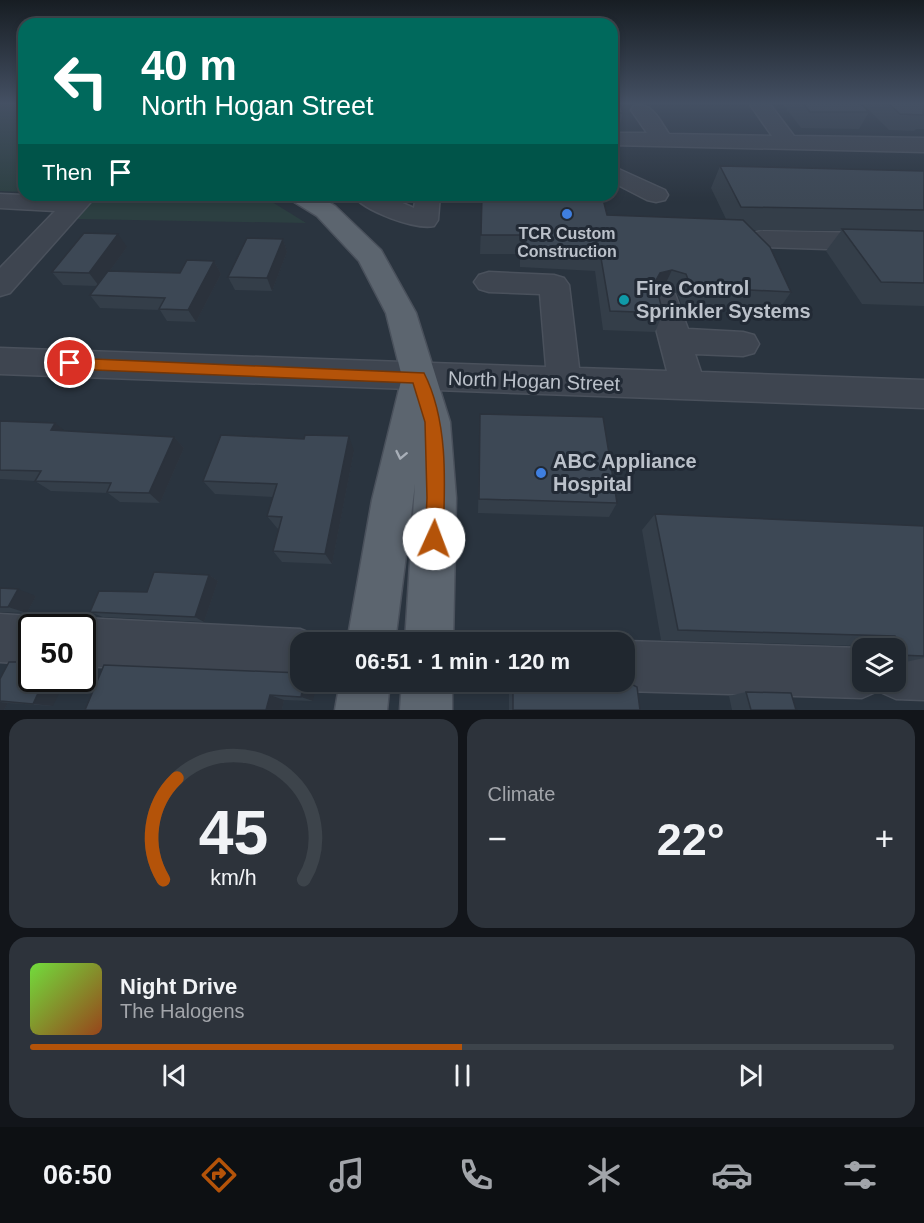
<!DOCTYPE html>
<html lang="en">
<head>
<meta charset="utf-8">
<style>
  :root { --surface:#20272f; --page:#2d333b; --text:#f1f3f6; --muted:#a2a5aa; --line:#3d444b; --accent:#b45309 }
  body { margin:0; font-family:Arial,sans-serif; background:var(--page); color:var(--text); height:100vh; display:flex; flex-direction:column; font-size:22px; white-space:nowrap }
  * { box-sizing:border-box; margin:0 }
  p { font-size:20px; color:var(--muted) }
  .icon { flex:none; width:33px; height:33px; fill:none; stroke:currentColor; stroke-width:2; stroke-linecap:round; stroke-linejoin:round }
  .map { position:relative; height:710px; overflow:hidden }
  .side { display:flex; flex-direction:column; gap:9px; padding:9px; background:#12151a; flex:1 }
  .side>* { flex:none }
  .hud { position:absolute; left:18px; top:18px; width:600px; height:183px; border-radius:18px; box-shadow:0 3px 9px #0003,0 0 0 2px var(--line); background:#00695c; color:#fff; overflow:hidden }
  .buttons { position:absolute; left:852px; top:638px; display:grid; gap:12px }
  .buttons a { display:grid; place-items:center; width:54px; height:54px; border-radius:12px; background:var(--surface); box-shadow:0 3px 9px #0003,0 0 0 2px var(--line); font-size:30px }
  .speed { position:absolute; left:18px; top:614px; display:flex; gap:12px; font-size:30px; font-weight:700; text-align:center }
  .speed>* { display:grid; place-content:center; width:78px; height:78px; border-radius:50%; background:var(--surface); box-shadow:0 3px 9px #0003,0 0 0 2px var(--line); line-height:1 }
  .speed .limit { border:3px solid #111; border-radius:9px; background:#fff; color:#111 }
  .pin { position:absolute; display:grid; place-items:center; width:51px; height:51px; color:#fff; margin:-26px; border:3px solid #fff; border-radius:50%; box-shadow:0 2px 6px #0007 }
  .me { position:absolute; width:66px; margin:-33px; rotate:2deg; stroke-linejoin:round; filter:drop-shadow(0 0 4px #0008) }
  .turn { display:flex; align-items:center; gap:21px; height:126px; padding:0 24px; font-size:27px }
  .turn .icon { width:78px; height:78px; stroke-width:2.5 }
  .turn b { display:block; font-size:42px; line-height:51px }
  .then { display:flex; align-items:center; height:57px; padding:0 24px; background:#0003; gap:12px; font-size:22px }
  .big { font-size:45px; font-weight:700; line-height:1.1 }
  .side .card { flex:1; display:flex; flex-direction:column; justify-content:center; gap:9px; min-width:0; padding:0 21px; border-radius:18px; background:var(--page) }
  .side .dial { align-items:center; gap:0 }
  .dial svg { height:156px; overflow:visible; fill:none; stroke:var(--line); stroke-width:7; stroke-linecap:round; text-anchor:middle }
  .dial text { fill:var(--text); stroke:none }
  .song { display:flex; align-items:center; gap:18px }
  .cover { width:72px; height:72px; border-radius:9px; background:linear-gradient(135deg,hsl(100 70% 55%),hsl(20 70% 35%)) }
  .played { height:6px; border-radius:3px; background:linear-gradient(90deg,var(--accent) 50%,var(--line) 50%) }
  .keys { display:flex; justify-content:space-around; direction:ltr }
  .heat { display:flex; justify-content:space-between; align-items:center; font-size:33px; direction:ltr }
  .side .tiles { flex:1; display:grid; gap:9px; grid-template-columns:1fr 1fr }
  .card:last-child { grid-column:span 2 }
  .trip { position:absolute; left:290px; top:632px; width:345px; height:60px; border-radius:18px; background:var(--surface); box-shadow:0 3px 9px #0003,0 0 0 2px var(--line); font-weight:700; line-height:60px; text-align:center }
  .dock { display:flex; height:96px; justify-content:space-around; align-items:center; background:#0d1013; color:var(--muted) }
  .dock .icon { width:42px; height:42px }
  .dock .current { color:var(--accent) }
  .dock b { font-size:27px; color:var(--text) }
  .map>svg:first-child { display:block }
</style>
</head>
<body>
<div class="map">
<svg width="924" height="710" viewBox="0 0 924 710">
  <rect width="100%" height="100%" fill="#2a343f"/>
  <g fill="#2c3f41">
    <path d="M0 103H24V192L0 191Z"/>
    <path d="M98 195H261L306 223 77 219Z"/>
  </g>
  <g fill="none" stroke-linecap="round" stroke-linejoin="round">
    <defs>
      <g id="minor">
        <path d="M749 103H769L794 136 924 138V152L612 145V133H647L631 110 634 106C652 101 660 121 669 134L772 136Z"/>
        <path d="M612 166 665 190 668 195 665 200 656 202 647 200 612 182Z"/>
        <path d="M0 194 69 197 71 195H97L10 293 0 296V268L55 211 0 208Z"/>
        <path d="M353 195H384L414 208 416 195H440L438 220 434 226C416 230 363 211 353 195Z"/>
        <path d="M761 231 924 234V252L761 247 752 245 748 239 752 233Z"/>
        <path d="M489 272 554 275 564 278 569 285 579 368 667 371 649 302 653 294 664 291 675 294 688 329 743 332 754 335 759 344 754 353 743 356 695 354 701 372 924 380V408L0 374V348L546 367 540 294 489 292 479 289 474 282 479 275Z"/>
        <path d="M0 614 32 616 49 623 51 627H32V664L0 662Z"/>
        <path d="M82 618 300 629 317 636 320 642H300V677L82 666V627H64Z"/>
        <path d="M624 641 862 648V681H896V649L924 650V700L896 699 878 691 862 698 624 691 605 681H624V642H622Z"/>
      </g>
      <g id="major">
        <path d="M288 195H317L335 206 381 250 416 313 450 422 456 498 453 642H405L415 484 395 642H347L372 500 402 377 386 313 359 261 317 216 291 200Z"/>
        <path d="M340 681H390L387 710H335Z"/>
        <path d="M402 681H452V710H400Z"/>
      </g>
    </defs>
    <use href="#minor" stroke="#4a515c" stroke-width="3"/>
    <use href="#major" stroke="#4a515c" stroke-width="3"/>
    <use href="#minor" fill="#3e4550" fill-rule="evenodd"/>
    <use href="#major" fill="#5c656f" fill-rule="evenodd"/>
  </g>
  <g fill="#343e49">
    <path d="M612 103 623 113 620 125H612Z"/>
    <path d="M620 103H654H640L623 107Z"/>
    <path d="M782 103H860L869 112 859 129 801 128Z"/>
    <path d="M862 103H924V129H916L914 131 889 130Z"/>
    <path d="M720 166 924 171V306L862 304 826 251 841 231 752 230 791 292 778 311 682 306 677 293 663 289 657 291 663 313 655 332 603 330 595 271 520 267V254H480L482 195 607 215 726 219 711 188Z"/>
    <path d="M283 239 287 252 272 291 235 290 228 277Z"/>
    <path d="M127 247 109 272 180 273 214 261 221 274 196 322 167 321 160 310 100 308 90 295 97 286 63 285 52 272Z"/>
    <path d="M480 414 617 503 609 517 478 513Z"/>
    <path d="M0 421 55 423 64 431 174 437 184 448 160 503 120 502 108 493 51 491 35 481 0 479Z"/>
    <path d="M354 451 332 564 282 562 273 551 279 529 277 528 267 516 273 497 215 494 203 481Z"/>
    <path d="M655 514 924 526V658L896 664V648H864L862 646 661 640 642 530Z"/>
    <path d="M209 575 218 581 204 622 103 617 90 612 147 592Z"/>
    <path d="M0 588 36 596 27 613 0 612Z"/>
    <path d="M300 673 313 701 284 700 282 710H85Z"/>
    <path d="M0 679 53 706 8 703 4 710H0Z"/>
    <path d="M512 681H544L640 710H509V686Z"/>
    <path d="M746 692 796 710H798H732L729 696Z"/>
  </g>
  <g fill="#2b323c">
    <path d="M624 103H640L623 107Z"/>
    <path d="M118 234 127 247 99 286 89 273Z"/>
    <path d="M283 239 287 252 272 291 267 278Z"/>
    <path d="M214 261 221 274 196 322 188 310Z"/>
    <path d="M672 270 663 289 652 292 655 282 660 273Z"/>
    <path d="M55 423 69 434 51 430Z"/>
    <path d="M349 436 354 451 332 564 325 554Z"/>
    <path d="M174 437 184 448 160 503 149 493Z"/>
    <path d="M209 575 218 581 204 622 195 617Z"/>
    <path d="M18 589 36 596 27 613 8 607Z"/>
    <path d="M45 678H66L53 706 33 704Z"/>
    <path d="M304 681H317L313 701 301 697Z"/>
    <path d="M270 695 284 700 282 710H266Z"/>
    <path d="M0 702 8 703 4 710H0Z"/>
  </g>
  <g fill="#3d4855" stroke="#2b323c" stroke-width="1.5">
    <path d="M612 103H620L623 113H612Z"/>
    <path d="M803 103H860L869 112H810Z"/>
    <path d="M888 103H924L923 113 924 115 900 114Z"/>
    <path d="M720 166 924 171V210L741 207Z"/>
    <path d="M482 195H602L607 215 743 220 770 247 791 292 691 287 686 274 672 270 660 273 655 282 663 313 610 311 600 252 523 248V235H481Z"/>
    <path d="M842 229 924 231V283L881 282Z"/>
    <path d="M84 233 118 234 89 273 52 272Z"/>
    <path d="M247 238 283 239 267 278 228 277Z"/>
    <path d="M187 260 214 261 188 310 159 309 165 298 90 295 108 271 180 273Z"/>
    <path d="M480 414 603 417 617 503 479 499Z"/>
    <path d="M0 421 55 423 51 430 174 437 149 493 107 492 111 483 35 481 41 471 0 470Z"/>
    <path d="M221 435 304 439 305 435 349 436 325 554 273 551 282 517 267 516 277 484 203 481Z"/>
    <path d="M655 514 924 526V656L898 655 897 639 895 636 678 630Z"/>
    <path d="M154 572 209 575 195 617 90 612 99 591 147 592Z"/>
    <path d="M0 588 18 589 8 607H0Z"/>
    <path d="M9 662H32V678H45L33 704 0 701V679Z"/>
    <path d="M104 665 300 673V681H304L301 697 270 695 266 710H85Z"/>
    <path d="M513 681H544L631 684 637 687 640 710H513Z"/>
    <path d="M746 692 791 693 796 710H798H751Z"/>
  </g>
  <defs><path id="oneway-chevron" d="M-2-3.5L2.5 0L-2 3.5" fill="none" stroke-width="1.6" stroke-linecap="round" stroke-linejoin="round" transform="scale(1.5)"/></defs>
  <use stroke="#a8afb8" href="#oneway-chevron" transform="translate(401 455) rotate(102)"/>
  <linearGradient id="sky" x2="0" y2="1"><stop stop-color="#171d23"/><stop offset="0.51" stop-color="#445063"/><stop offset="1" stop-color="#445063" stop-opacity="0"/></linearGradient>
  <rect width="924" height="202" fill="url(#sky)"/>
  <path fill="#b45309" stroke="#753606" stroke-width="1.5" d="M70 358 424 373C449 422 445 486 443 539L440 545 434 548 428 545 425 539 427 498 425 422 413 383 70 369 63 363Z"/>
  <g fill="#3f7fe0" stroke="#222a35" stroke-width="2">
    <circle cx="567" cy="214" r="6"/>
    <circle cx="541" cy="473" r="6"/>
  </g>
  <circle fill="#0f9aa8" stroke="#222a35" stroke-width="2" cx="624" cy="300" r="6"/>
  <g text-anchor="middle" stroke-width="6" stroke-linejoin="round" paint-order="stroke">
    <g font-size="16" font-weight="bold" fill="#bbc1ca" stroke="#222a35">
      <text x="567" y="239">TCR Custom<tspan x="567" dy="18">Construction</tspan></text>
    </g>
    <g font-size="20" font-weight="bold" fill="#bbc1ca" stroke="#222a35" text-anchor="start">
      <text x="636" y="295">Fire Control<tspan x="636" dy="23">Sprinkler Systems</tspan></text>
      <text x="553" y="468">ABC Appliance<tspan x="553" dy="23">Hospital</tspan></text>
    </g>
    <g font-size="20" fill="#bbc1ca" stroke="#222a35">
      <text transform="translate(534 381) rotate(2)" y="7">North Hogan Street</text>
    </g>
  </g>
</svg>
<div class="buttons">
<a><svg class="icon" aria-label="layers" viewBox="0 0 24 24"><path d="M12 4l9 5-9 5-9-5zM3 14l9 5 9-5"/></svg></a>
</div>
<div class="speed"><div class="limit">50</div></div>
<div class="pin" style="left:70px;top:363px;background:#d93025"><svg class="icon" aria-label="arrive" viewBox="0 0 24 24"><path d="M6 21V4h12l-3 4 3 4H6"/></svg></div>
<svg class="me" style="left:434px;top:539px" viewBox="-20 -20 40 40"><circle r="19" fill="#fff"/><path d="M0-13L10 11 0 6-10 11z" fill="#b45309"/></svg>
<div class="trip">06:51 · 1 min · 120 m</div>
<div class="hud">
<div class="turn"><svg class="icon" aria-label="left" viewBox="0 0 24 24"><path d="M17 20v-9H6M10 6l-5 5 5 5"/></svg><div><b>40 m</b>North Hogan Street</div></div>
<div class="then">Then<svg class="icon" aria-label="arrive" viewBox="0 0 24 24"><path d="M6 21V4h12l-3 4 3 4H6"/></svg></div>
</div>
</div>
<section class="side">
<div class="tiles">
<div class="card dial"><svg viewBox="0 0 100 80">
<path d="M14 69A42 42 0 1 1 86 69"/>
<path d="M14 69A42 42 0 0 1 21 17" stroke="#b45309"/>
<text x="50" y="56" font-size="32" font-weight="700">45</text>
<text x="50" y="72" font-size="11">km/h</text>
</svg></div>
<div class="card"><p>Climate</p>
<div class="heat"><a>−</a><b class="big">22°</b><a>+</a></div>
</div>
<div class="card">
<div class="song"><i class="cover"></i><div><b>Night Drive</b><p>The Halogens</p></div></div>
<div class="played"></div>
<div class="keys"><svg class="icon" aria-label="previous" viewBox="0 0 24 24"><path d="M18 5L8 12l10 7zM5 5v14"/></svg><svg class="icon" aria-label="pause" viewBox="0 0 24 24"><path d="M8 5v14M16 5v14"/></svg><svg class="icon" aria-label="next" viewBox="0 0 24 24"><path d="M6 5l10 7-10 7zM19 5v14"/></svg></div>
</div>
</div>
</section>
<nav class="dock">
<b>06:50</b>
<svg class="icon current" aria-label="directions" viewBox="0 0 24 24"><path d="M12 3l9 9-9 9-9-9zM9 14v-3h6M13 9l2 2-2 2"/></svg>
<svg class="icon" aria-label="music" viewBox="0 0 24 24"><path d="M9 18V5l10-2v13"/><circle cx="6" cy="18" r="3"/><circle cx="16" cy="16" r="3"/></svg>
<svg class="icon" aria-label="phone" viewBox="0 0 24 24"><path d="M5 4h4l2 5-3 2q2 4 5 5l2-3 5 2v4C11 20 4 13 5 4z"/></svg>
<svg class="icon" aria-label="climate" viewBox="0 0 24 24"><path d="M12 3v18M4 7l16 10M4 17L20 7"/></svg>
<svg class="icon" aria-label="car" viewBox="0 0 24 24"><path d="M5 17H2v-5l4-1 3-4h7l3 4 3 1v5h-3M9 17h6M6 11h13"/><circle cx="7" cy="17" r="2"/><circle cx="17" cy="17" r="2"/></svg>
<svg class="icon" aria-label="filters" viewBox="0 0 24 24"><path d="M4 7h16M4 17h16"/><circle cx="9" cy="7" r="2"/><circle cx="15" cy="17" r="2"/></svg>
</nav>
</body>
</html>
